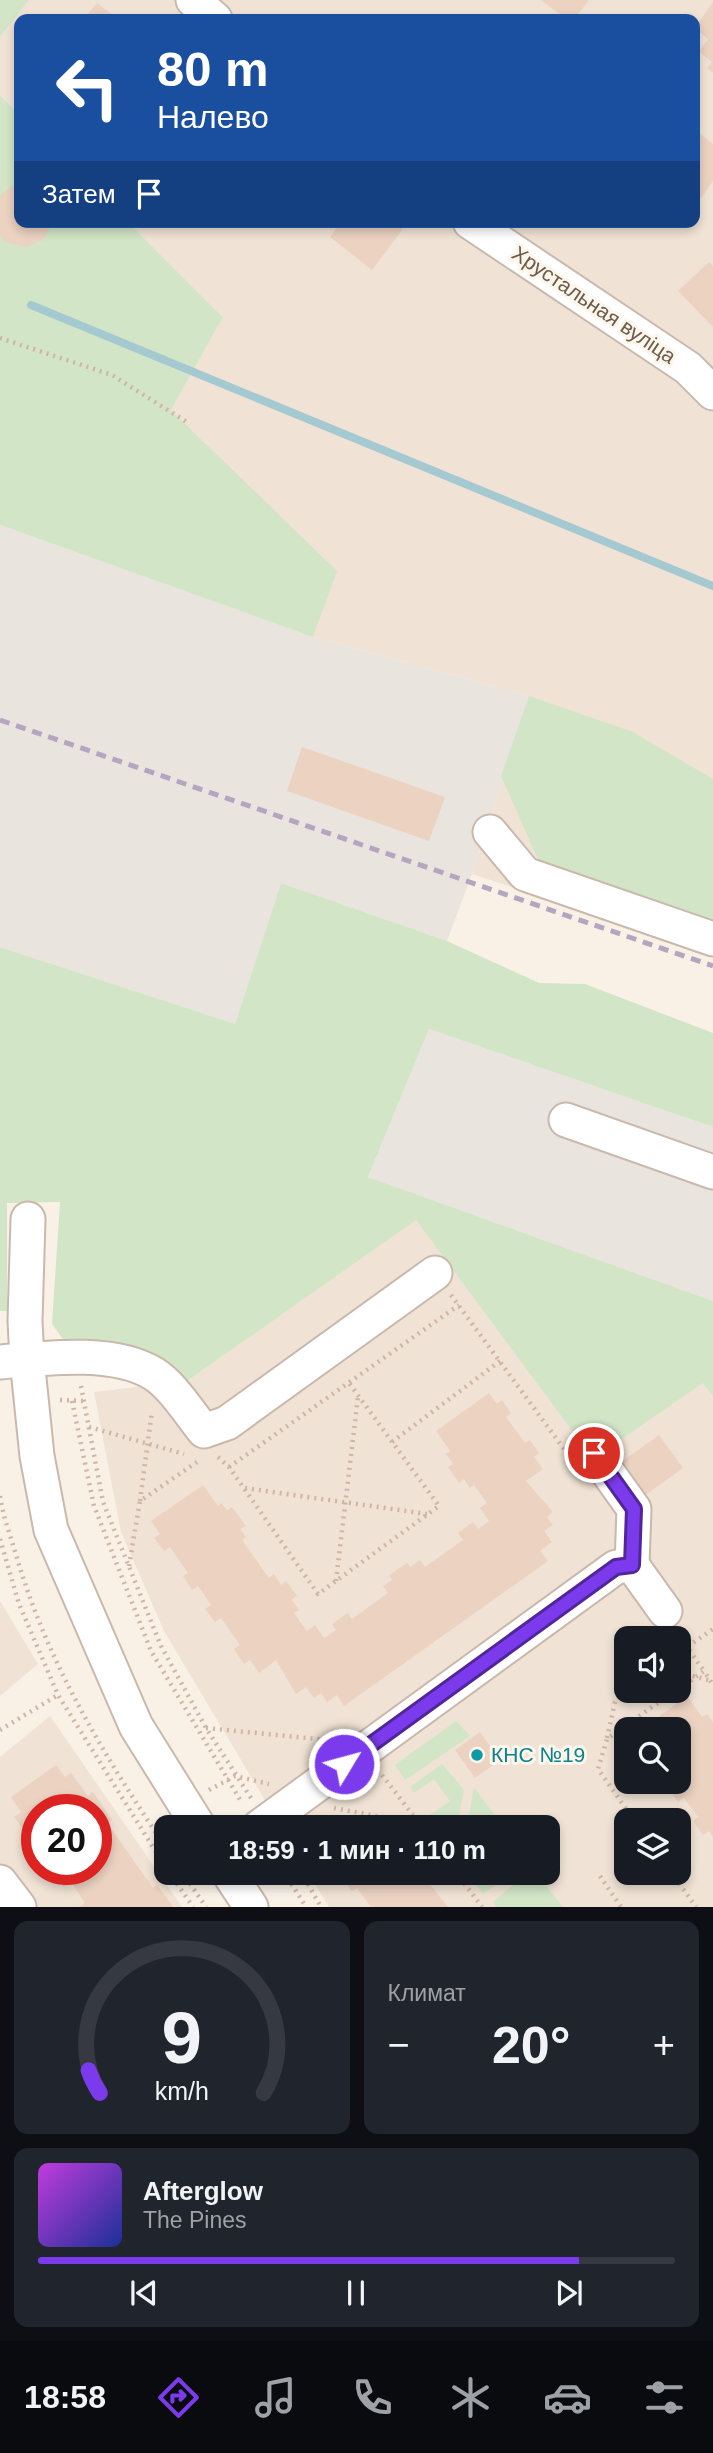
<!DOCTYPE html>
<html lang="ru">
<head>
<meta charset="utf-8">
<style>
  :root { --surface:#171b24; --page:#20242c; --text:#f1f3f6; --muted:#9ea1a6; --line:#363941; --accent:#7c3aed }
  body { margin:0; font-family:Arial,sans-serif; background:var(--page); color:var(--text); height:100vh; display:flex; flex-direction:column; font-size:26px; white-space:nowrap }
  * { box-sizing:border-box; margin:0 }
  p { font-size:23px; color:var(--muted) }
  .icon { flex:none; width:38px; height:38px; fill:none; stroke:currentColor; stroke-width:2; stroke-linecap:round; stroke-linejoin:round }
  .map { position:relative; height:1907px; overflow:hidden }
  .sheet { display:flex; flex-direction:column; gap:14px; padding:14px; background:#0d0f14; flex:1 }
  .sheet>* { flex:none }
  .banner { position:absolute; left:14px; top:14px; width:686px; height:214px; border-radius:14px; box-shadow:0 4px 10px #0003; background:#1a4fa0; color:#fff; overflow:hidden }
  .fabs { position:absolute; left:614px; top:1626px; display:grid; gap:14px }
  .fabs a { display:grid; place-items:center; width:77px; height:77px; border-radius:14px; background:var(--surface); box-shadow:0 4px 10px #0003; font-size:35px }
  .speed { position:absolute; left:21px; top:1794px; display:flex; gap:14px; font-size:35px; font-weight:700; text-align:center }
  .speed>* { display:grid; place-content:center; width:91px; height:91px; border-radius:50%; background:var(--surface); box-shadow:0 4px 10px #0003; line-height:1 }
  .speed .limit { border:10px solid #d22; background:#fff; color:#111 }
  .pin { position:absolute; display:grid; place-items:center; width:60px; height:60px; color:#fff; margin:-30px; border:4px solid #fff; border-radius:50%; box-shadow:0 2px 7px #0007 }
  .me { position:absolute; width:77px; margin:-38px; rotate:53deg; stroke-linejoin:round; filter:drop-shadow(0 0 5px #0008) }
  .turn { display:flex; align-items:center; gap:24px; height:147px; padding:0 28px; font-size:32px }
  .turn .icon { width:91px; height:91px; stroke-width:2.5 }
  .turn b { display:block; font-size:49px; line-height:60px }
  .then { display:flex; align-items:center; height:66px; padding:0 28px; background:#0003; gap:14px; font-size:26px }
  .big { font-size:52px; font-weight:600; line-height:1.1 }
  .sheet .tile { flex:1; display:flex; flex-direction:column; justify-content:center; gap:10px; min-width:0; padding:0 24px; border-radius:14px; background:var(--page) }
  .sheet .dial { align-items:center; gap:0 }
  .dial svg { height:182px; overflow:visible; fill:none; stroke:var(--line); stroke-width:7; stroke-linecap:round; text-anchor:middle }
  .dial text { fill:var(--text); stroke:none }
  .song { display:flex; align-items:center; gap:21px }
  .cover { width:84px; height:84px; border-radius:10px; background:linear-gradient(135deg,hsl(290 70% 55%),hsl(230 70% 35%)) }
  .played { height:7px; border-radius:4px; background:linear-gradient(90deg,var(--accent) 85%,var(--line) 85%) }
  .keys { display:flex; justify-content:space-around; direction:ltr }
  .heat { display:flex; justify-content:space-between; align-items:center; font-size:38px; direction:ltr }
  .sheet .tiles { flex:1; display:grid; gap:14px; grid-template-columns:1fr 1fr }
  .tile:last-child { grid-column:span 2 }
  .trip { position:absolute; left:154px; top:1815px; width:406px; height:70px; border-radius:14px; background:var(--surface); box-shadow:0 4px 10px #0003; font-weight:600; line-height:70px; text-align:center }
  .menu { display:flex; height:112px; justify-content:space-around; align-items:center; background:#090b0e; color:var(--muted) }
  .menu .icon { width:49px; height:49px }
  .menu .current { color:var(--accent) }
  .menu b { font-size:32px; color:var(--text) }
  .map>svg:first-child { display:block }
</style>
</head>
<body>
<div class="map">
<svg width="713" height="1907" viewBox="0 0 713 1907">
  <rect width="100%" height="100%" fill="#f9f1e6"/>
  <g fill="#f0e3d5" fill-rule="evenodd">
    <path d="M29 0H713V954L472 874 529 696 313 637 336 571 171 410 223 317 128 222H695V19H19V114L0 95V37Z"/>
    <path d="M416 1219 593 1459 704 1382 713 1396V1907H329L308 1873 548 1872V1827H281L164 1631 121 1532 94 1392 187 1381ZM626 1638H679V1690H626ZM626 1729H679V1782H626ZM626 1820H679V1872H626Z"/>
    <path d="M0 1601 38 1664 0 1696Z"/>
    <path d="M50 1716 182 1907H0V1757ZM37 1810H96V1869H37Z"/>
  </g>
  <g fill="#eae4df">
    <path d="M0 525 313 637 529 696 472 874 447 941 281 883 235 1024 0 947Z"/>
    <path d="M429 1029 713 1127V1301L368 1177Z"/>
  </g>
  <g fill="#d2e5c6">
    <path d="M0 0H29L0 37Z"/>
    <path d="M0 95 19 114V222H128L223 317 171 410 337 571 313 637 0 525Z"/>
    <path d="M529 696 633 732 713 779V927L540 864 501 776Z"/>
    <path d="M281 883 447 941 539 983 585 984 713 1033V1127L429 1029 368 1177 713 1301V1396L703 1383 593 1459 416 1220 187 1381 133 1353 65 1342 52 1324 60 1202 7 1203V1311H0V947L235 1024Z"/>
    <path d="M456 1721 470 1736 405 1780 395 1765Z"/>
    <path d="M442 1764 464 1790 457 1827H438L430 1815 450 1801 434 1779 414 1793 410 1787Z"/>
    <path d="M474 1787 503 1827H467Z"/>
    <path d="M528 1872 536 1873 563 1907H496L493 1902Z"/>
    <path d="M467 1873H512L483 1894Z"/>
  </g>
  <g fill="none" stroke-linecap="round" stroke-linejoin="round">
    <path stroke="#a4c9d0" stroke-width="8" d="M31 305 713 586"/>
  </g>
  <g fill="#ebd2c1">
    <path d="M541 0H589L574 19H566Z"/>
    <path d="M713 2V73L707 68 712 62 699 52 708 39 695 28Z"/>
    <path d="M97 3 118 19H84Z"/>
    <path d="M695 130 713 144V181L701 198 695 193Z"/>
    <path d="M11 186H19V222H53L44 239 27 247 5 242 0 234V196Z"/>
    <path d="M341 222H394L403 229 372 270 330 237Z"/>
    <path d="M709 262 713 266V327L678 291Z"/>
    <path d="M302 747 445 797 429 841 287 791Z"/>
    <path d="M489 1393 497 1404 502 1400 511 1413 506 1417 525 1443 530 1440 539 1453 534 1457 543 1469 526 1481 553 1512 547 1517 553 1525 544 1531 552 1542 540 1551 548 1561 344 1706 337 1695 327 1702 321 1693 314 1698 306 1687 296 1694 276 1660 259 1673 250 1660 244 1664 234 1649 240 1645 221 1618 215 1622 205 1609 211 1605 198 1586 192 1590 183 1576 188 1573 170 1547 164 1551 154 1538 160 1534 151 1521 203 1485 218 1506 221 1503 227 1510 232 1507 246 1526 240 1529 246 1537 242 1540 269 1578 274 1574 281 1585 286 1581 297 1596 292 1600 299 1610 294 1613 307 1631 315 1625 324 1638 336 1630 332 1624 339 1619 348 1613 352 1619 388 1593 383 1586 392 1580 389 1575 407 1563 410 1567 420 1560 425 1567 463 1540 458 1533 473 1522 478 1529 489 1521 480 1508 487 1503 474 1485 470 1488 464 1479 459 1483 448 1467 453 1464 446 1454 450 1451 436 1431Z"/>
    <path d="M659 1435 683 1468 644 1496 620 1463Z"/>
    <path d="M687 1696 702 1717 707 1714 713 1722V1837L709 1831 703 1835 693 1821 698 1817 684 1798 678 1802 668 1788 674 1784 672 1782H679V1729H642Z"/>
    <path d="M480 1732 500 1760 475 1778 455 1750Z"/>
    <path d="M56 1765 65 1777 71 1773 88 1796 93 1792 112 1820 107 1823 153 1888 157 1885 173 1907H79L85 1903 71 1882 64 1887 51 1869H96V1810H37V1849L14 1817 21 1812 11 1797Z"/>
    <path d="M347 1872H435L437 1875 428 1882 448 1907H371L357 1888 352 1891 341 1877Z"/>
  </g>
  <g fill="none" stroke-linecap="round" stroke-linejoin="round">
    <defs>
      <g id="minor">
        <path d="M193 0 215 19"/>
        <path d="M470 222 688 368 713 393"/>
        <path d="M490 832 525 874 713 939"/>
        <path d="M566 1120 713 1172"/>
        <path d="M28 1219 25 1321 27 1359 37 1456 51 1530 136 1726 199 1827"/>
        <path d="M0 1362C45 1358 114 1349 154 1374 173 1386 190 1414 204 1431L227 1423 435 1273"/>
        <path d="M594 1453 634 1509 632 1565"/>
        <path d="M259 1827 616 1567 632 1565 665 1611"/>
        <path d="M228 1872 251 1907"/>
        <path d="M0 1882 19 1907"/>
      </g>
    </defs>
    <use href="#minor" stroke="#c9b9ad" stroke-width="37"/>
    <g stroke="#cfb5a4" stroke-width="4.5" stroke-dasharray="2 5" stroke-linecap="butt">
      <path d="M0 338 112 375 190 424"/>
      <path d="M451 1295 564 1449"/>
      <path d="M81 1386 103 1502 161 1646 206 1728 251 1798"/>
      <path d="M60 1400 84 1401"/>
      <path d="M72 1401 94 1506 151 1651 242 1803"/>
      <path d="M89 1427 184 1454"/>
      <path d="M392 1442 500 1361"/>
      <path d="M218 1457 229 1467 318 1594 439 1506 349 1383"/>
      <path d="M229 1467 459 1305"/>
      <path d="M245 1488 427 1514"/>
      <path d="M0 1496C3 1517 11 1537 17 1558 48 1664 105 1757 166 1848"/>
      <path d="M140 1501 152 1411"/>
      <path d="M0 1539 19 1604 58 1695 166 1868"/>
      <path d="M129 1566 140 1501 200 1460"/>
      <path d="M336 1581 358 1397"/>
      <path d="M680 1636 687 1647 713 1629"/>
      <path d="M679 1653 687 1647 704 1671"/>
      <path d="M679 1673 709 1680"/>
      <path d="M679 1689 704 1671 713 1685"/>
      <path d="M206 1728 327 1740"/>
      <path d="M0 1730 58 1695"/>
      <path d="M607 1738 615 1702 631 1690"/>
      <path d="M382 1775 422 1827"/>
      <path d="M209 1790 235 1776 269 1784"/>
      <path d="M334 1808 419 1824"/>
      <path d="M634 1820 598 1769 607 1739 676 1690"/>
      <path d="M350 1827 367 1815"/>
      <path d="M169 1872 193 1907"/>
      <path d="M182 1872 206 1907"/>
      <path d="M284 1872 306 1907"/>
      <path d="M301 1872 321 1907"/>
      <path d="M456 1872 482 1907"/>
      <path d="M671 1872 696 1907"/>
      <path d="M600 1876 621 1907"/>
    </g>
    <use href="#minor" stroke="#fff" stroke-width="33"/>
    <path stroke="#b4a6c1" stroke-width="5" stroke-dasharray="10 7" stroke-linecap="butt" d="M0 720 713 966"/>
  </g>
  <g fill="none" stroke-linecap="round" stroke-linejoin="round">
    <defs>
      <path id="route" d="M344 1764 616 1567 632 1565 634 1509 594 1453"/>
    </defs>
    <use href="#route" stroke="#51269a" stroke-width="18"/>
    <use href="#route" stroke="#7c3aed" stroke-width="12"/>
  </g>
  <circle fill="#0f9aa8" stroke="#fcf6eb" stroke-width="2.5" cx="477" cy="1755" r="7"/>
  <g text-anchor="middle" stroke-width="6" stroke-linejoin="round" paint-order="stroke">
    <g font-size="21" fill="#6f5a4e" stroke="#fcf6eb">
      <text transform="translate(594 305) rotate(34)" y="7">Хрустальная вуліца</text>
    </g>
    <g font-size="21" fill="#0d838f" stroke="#fcf6eb" text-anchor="start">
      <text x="491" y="1762">КНС №19</text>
    </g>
  </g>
</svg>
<div class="fabs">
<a><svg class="icon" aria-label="sound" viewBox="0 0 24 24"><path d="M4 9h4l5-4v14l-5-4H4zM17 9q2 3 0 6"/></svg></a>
<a><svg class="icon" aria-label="search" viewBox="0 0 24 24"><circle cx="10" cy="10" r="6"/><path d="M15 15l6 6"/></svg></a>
<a><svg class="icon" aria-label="layers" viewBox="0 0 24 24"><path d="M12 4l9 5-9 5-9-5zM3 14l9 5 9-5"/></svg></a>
</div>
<div class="speed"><div class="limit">20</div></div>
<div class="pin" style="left:594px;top:1453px;background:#d93025"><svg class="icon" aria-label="arrive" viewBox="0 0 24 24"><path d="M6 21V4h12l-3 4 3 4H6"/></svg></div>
<svg class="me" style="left:344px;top:1764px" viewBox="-20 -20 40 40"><circle r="17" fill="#7c3aed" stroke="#fff" stroke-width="3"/><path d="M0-11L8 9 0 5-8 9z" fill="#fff"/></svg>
<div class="trip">18:59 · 1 мин · 110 m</div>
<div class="banner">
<div class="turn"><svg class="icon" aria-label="left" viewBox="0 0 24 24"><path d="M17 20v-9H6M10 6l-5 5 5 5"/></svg><div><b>80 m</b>Налево</div></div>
<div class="then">Затем<svg class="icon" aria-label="arrive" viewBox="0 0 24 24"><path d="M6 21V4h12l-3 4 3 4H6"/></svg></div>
</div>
</div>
<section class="sheet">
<div class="tiles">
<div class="tile dial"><svg viewBox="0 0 100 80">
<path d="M14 69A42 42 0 1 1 86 69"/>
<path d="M14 69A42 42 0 0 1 9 59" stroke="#7c3aed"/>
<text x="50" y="56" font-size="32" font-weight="700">9</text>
<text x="50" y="72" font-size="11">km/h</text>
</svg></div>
<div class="tile"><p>Климат</p>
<div class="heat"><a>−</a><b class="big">20°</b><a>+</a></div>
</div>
<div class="tile">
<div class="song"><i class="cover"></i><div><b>Afterglow</b><p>The Pines</p></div></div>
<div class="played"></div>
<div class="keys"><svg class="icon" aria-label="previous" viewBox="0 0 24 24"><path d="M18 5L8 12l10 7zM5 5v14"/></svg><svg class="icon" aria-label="pause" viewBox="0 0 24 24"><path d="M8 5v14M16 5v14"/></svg><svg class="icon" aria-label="next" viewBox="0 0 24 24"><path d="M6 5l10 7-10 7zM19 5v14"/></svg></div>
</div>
</div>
</section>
<nav class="menu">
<b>18:58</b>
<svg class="icon current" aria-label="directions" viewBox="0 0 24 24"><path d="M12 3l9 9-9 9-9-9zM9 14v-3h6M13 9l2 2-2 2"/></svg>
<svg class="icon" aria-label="music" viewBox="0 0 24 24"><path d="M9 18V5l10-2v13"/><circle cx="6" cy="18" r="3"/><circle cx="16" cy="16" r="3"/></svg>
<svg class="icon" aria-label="phone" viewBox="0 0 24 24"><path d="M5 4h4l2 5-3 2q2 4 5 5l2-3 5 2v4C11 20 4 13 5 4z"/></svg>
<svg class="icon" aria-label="climate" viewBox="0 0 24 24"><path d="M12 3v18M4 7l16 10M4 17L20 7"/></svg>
<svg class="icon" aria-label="car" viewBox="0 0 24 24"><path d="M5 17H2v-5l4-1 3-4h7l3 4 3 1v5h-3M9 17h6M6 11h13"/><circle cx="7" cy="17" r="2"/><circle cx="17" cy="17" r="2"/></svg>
<svg class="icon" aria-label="filters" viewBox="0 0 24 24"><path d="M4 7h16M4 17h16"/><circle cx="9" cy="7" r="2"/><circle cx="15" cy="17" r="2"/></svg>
</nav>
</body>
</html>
